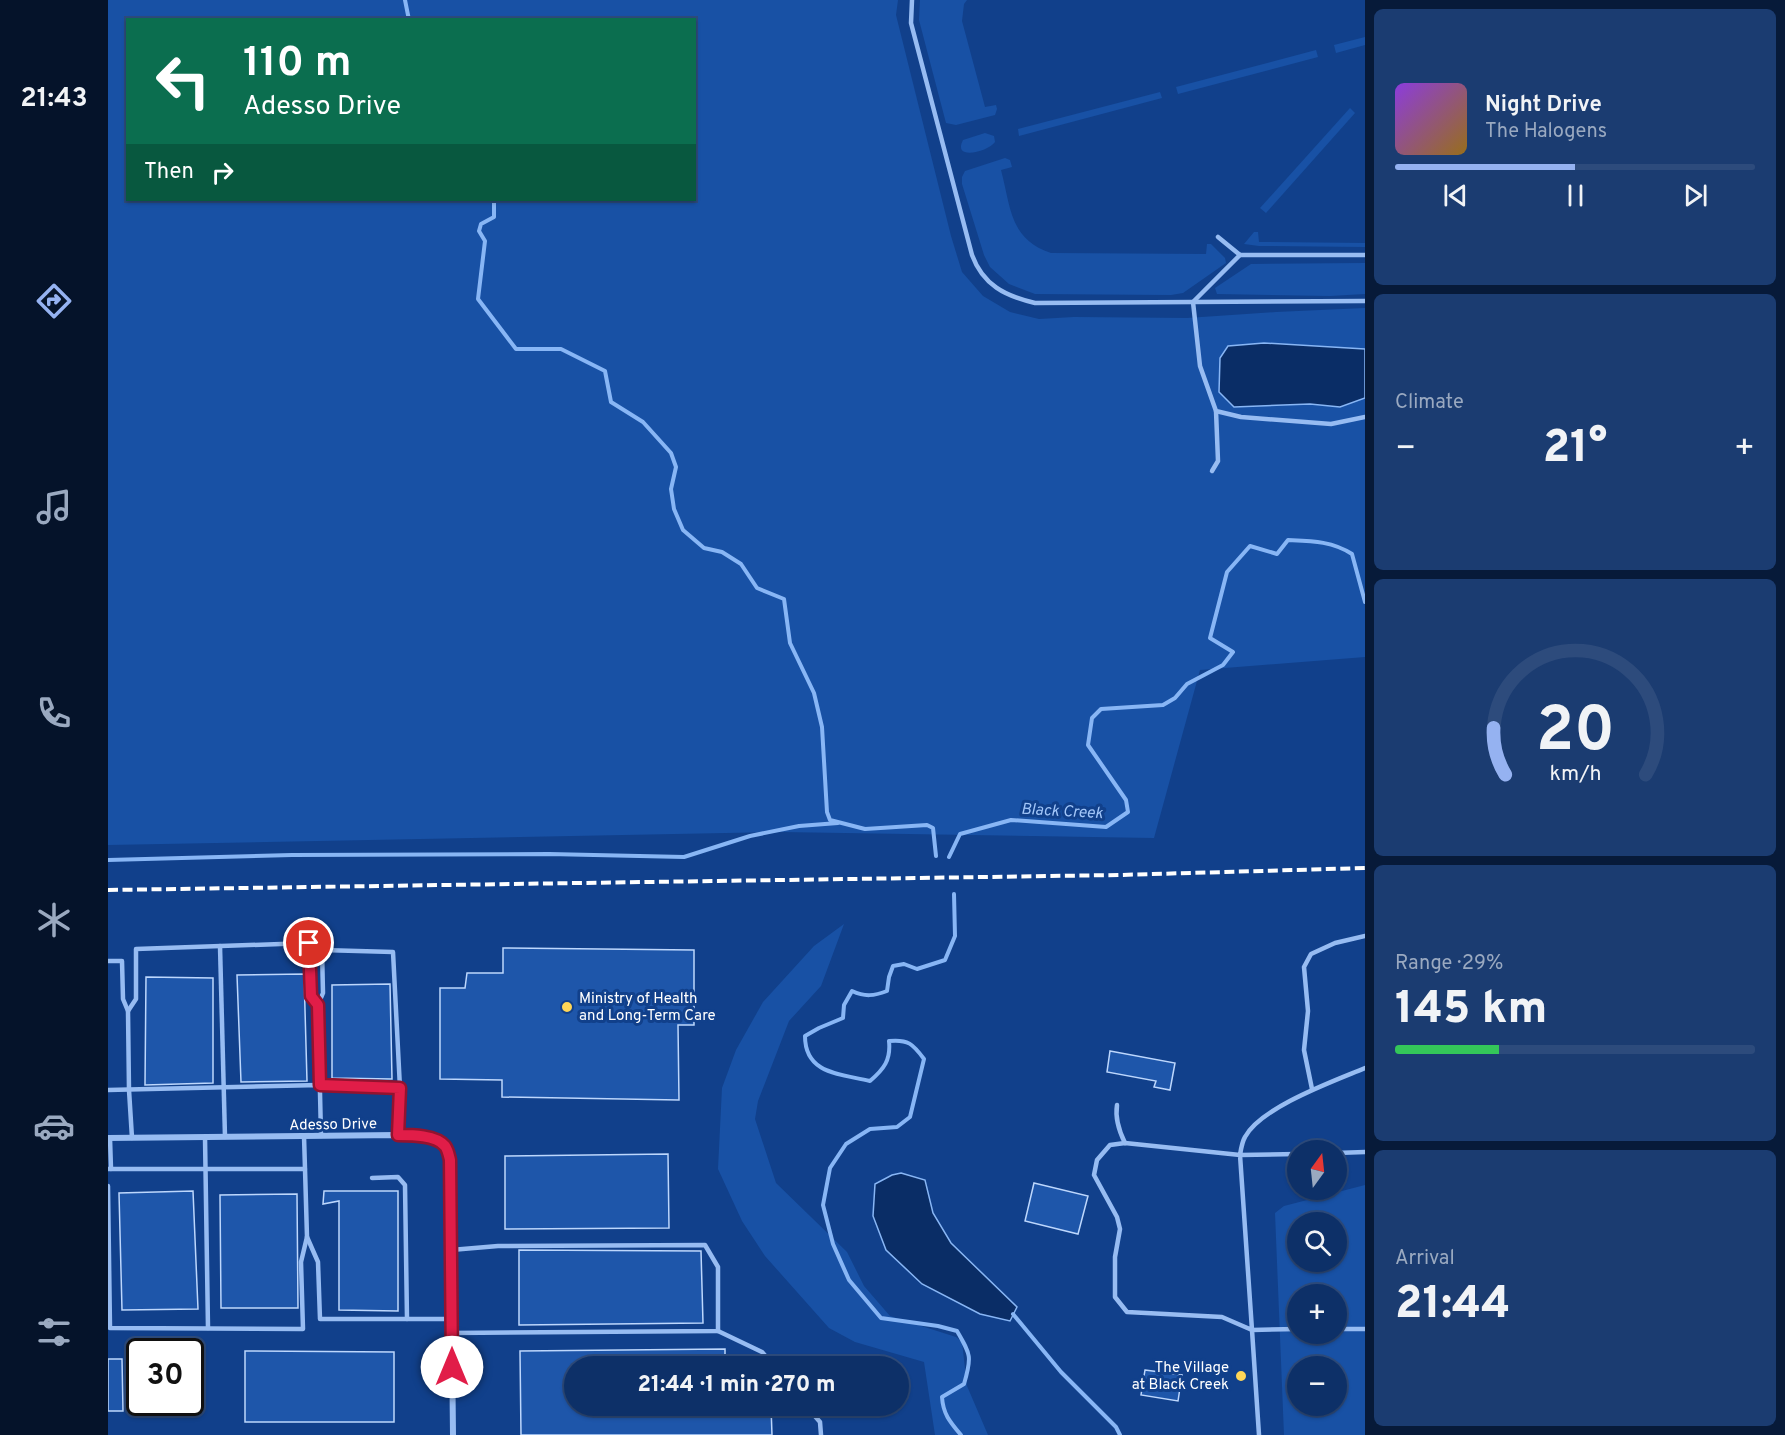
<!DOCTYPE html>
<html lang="en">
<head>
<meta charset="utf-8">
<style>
  :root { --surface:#0d3068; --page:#1b3c71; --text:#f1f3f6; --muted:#9aa9c0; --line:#2d4b7c; --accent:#95b2f1 }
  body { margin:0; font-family:Overpass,sans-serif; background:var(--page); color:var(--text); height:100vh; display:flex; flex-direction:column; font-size:22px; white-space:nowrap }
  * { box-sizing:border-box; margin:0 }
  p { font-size:20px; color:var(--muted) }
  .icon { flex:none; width:33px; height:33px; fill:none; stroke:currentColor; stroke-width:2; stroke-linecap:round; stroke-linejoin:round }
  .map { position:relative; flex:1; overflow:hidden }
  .sheet { display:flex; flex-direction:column; gap:9px; padding:9px; background:#071a39; width:420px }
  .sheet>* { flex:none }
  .banner { position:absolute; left:18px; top:18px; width:570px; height:183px; border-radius:0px; box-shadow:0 2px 4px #0004,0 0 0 2px var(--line); background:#0b6e4f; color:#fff; overflow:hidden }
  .needle { width:39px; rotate:15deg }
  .buttons { position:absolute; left:1179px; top:1140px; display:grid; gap:12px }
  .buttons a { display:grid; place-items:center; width:60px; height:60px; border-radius:50%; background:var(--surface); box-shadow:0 2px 4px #0004,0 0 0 2px var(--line); font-size:30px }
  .speed { position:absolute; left:18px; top:1338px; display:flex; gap:12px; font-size:30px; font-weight:700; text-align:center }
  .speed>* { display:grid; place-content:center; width:78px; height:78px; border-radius:50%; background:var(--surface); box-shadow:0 2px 4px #0004,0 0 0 2px var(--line); line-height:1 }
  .speed .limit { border:3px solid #111; border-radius:9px; background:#fff; color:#111 }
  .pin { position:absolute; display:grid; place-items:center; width:51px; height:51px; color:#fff; margin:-26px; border:3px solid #fff; border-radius:50%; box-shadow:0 2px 6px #0007 }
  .me { position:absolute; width:66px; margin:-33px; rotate:0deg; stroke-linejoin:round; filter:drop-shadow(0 0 4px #0008) }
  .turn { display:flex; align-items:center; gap:21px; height:126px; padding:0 18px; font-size:27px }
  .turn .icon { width:78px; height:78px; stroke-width:2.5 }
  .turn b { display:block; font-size:42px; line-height:51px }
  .then { display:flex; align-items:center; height:57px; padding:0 18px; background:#0003; gap:12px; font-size:22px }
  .big { font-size:45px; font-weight:800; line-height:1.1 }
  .sheet .tile { flex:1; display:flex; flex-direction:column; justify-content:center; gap:9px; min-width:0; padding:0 21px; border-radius:9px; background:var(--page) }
  .sheet .dial { align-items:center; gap:0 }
  .dial svg { height:156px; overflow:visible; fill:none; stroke:var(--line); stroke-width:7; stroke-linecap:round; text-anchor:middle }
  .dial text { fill:var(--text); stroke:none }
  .song { display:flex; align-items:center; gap:18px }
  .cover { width:72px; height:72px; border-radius:9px; background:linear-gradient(135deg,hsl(270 70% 55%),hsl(40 70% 35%)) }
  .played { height:6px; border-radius:3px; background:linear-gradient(90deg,var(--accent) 50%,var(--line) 50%) }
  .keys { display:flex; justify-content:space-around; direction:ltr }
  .heat { display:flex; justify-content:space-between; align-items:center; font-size:33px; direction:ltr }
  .charge { height:9px; border-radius:4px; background:linear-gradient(90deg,#34c759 29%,var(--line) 0) }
  .trip { position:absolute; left:456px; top:1356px; width:345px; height:60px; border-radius:30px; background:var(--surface); box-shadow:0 2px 4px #0004,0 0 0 2px var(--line); font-weight:800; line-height:60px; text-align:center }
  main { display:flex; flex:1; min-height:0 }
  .tabs { display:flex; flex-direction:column; width:108px; justify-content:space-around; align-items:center; background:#05132a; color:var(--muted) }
  .tabs .icon { width:42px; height:42px }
  .tabs .on { color:var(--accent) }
  .tabs b { font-size:27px; color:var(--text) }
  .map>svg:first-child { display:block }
</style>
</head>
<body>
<main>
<nav class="tabs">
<b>21:43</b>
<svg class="icon on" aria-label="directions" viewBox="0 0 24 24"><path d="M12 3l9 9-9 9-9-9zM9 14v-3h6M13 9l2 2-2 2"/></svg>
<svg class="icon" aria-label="music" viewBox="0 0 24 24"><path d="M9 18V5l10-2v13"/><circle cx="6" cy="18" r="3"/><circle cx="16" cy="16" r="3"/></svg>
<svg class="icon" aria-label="phone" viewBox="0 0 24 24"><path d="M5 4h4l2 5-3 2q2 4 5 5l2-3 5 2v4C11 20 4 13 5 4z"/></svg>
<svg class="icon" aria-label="climate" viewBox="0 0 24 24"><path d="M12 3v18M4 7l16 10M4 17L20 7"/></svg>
<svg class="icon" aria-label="car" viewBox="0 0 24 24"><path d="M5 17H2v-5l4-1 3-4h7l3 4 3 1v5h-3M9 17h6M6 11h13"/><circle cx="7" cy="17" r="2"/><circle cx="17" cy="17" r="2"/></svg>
<svg class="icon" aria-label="filters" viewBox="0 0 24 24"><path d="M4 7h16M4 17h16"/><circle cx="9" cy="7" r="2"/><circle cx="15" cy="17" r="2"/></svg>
</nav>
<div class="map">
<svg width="1257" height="1435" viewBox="0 0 1257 1435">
  <rect width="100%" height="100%" fill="#11408b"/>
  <g fill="#1851a5" fill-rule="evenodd">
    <path d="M0 0H790L788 15 843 236 854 272 875 296 902 312 931 319 966 317 1079 318 1168 312 1257 308V657L1092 670 1046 838 674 832 0 845ZM20 20H586V200H20Z"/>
    <path d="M812 0H859L856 4 854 21 877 107 888 105 889 109 887 115 848 125 838 123 811 20Z"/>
    <path d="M1257 37V45L1228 53 1226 45Z"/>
    <path d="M1208 50 1210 57 1070 94 1068 87Z"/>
    <path d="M1052 92 1054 98 911 136 910 129Z"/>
    <path d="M1242 108 1247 113 1158 213 1152 208Z"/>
    <path d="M877 133 886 136 887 142C880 152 844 161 855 140Z"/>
    <path d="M897 158 902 160 904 167 893 170C903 207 901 239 943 253L1098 254 1099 244H1103L1117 258 1118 263 1075 293 1063 295 927 294 901 284 882 267 876 255 854 184V177L857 171Z"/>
    <path d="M1146 232H1150L1151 242 1257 243V247L1151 246 1136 244Z"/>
    <path d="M1257 263V294L1222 296 1109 294 1107 288 1143 264Z"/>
    <path d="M736 924 713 986 681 1021 650 1101 647 1119 668 1183 739 1252 756 1286 782 1316 848 1337 854 1342 859 1386 880 1435H827L816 1362 747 1342 721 1328 657 1256 634 1221 610 1169 614 1088 628 1050 655 1002 706 946Z"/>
    <path d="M1257 1185V1435H1176L1167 1213 1176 1206ZM1190 1222H1228V1262H1190ZM1190 1294H1228V1334H1190ZM1190 1366H1228V1406H1190Z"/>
  </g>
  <g fill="#0a2d66" stroke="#88b6f5" stroke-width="1.5">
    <path d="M1156 343 1257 349V398L1232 407 1202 404 1126 407 1111 392 1112 358 1120 346Z"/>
    <path d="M793 1173 817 1180 825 1213 843 1243 909 1307 902 1321 872 1314 814 1284 778 1250 765 1216 767 1184 784 1175Z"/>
  </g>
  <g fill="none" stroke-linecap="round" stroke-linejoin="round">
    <g stroke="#88b6f5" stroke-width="4">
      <path d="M297 0 301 20"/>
      <path d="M386 200V217L373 224 371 231 377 241 370 299 408 349H453L497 371 503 402 535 422 563 453 568 467 563 489 566 509 575 530 596 548 614 552 633 564 649 588 676 599 682 643 706 693 714 727 719 812 722 820 757 829 819 825 825 828 828 856"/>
      <path d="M841 857 852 834 903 820 998 827 1020 812 1018 800 980 745 984 718 993 709 1055 705 1067 698 1079 684 1115 665 1125 652 1102 638 1119 572 1142 546 1169 554 1180 540C1203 541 1224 541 1244 554L1257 602"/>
      <path d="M0 860 184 855 441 854 576 857 642 836 691 826 730 823"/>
      <path d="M846 894 847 936 837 960 809 969 796 964 785 966 781 977 779 991C766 996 757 997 744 991L736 1005 735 1018 711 1028 697 1036C697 1075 734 1074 762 1081 776 1069 783 1060 781 1041 800 1039 805 1044 816 1059L802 1117 789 1127 762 1129 738 1144 722 1168 715 1205 725 1244 741 1280 773 1318 830 1326 849 1331C863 1355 864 1357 856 1384L834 1397C835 1414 842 1422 853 1435"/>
      <path d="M905 1314 953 1372 1008 1427 1012 1435"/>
    </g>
  </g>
  <g fill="#1e56aa" stroke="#bdd7fd" stroke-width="1.5">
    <path d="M395 948 586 950V1025H570L571 1100 394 1097V1080L332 1079V988H357L359 973H395Z"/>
    <path d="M196 974 199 1081 133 1082 129 975Z"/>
    <path d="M38 977 105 978V1083L37 1085Z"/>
    <path d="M282 984 284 1079 224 1078V985Z"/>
    <path d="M1002 1051 1067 1063 1062 1090 1046 1087 1048 1081 999 1072Z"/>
    <path d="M560 1154 561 1228 397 1229V1156Z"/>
    <path d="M926 1183 980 1196 970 1234 917 1221Z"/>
    <path d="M85 1191 90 1309 14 1310 11 1193Z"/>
    <path d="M216 1191H290V1311L231 1310V1201L215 1204Z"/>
    <path d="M189 1194 190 1308H113L112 1195Z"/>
    <path d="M411 1250 593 1251 595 1323 411 1325Z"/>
    <path d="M617 1349V1366H466V1406H663L664 1435H413L412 1351Z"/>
    <path d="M137 1351 286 1352V1422H137Z"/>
    <path d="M0 1359H14L15 1411H0Z"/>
    <path d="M1037 1370 1074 1375 1070 1401 1033 1395Z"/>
  </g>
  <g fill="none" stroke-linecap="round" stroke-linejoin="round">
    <g stroke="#97bcf2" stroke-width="4.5">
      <path d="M804 0 803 23 864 255C875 285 897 296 927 303L1257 301"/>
      <path d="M1110 237 1132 255H1257"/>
      <path d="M1132 255 1085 302 1092 366 1108 411 1133 417 1223 424 1257 417"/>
      <path d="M1104 471 1110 461 1108 411"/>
      <path d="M112 946 117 1137"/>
      <path d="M0 961H14L15 999 20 1011"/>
      <path d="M1204 1089 1196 1050 1200 1011 1196 967 1203 954 1227 943 1257 936"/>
      <path d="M0 1090 211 1085 292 1088"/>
      <path d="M1009 1105C1007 1118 1011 1131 1017 1143"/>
      <path d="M196 1136 197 1169"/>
      <path d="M213 1136 210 1005 215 993 214 950 285 952 292 1088 290 1135"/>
      <path d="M97 1137 100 1328"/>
      <path d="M2 1138 3 1169"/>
      <path d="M24 1138 21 1090 20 1011 28 999V949L200 943 203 996 210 1005"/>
      <path d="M1228 1153 1257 1152"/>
      <path d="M1190 1154 1132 1155 1017 1143 1002 1145 989 1160 986 1175 1009 1217 1012 1229 1007 1257V1297L1019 1312 1114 1317 1144 1330 1132 1155C1133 1149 1134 1142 1137 1137 1153 1107 1226 1081 1257 1068"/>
      <path d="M0 1169H197L199 1237 193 1262 195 1329 2 1328 0 1186"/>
      <path d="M264 1178 290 1177 297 1185 299 1319"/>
      <path d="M199 1237 210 1262 212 1319H344"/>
      <path d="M343 1250 390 1246 597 1245 610 1267V1331L344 1333"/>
      <path d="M1228 1329H1257"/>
      <path d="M610 1331 654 1352 666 1366"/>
      <path d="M698 1406 712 1422 713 1435"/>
      <path d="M1151 1435 1144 1330 1190 1329"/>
    </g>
    <path stroke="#97bcf2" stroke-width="6" d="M0 1138 290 1135C314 1136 335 1134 342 1160L345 1435"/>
    <path stroke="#fff" stroke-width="4" stroke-dasharray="10 4.5" stroke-linecap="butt" d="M0 890 1011 875 1257 868"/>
  </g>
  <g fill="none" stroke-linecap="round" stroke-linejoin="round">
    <defs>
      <path id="route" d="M201 943 203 996 210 1005 212 1085 292 1088 290 1135C304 1135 328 1135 337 1146 340 1150 341 1156 342 1160L344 1367"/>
    </defs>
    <use href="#route" stroke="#92132f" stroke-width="15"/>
    <use href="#route" stroke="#e11d48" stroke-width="10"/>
  </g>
  <g fill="#ffd657" stroke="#11408b" stroke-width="2">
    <circle cx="459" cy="1007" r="6"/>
    <circle cx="1133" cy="1376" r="6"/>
  </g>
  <g text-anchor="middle" stroke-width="6" stroke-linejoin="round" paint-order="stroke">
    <g font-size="15" fill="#fff" stroke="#11408b" text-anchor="start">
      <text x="471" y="1003">Ministry of Health<tspan x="471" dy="17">and Long-Term Care</tspan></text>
      <text x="1121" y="1372" text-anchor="end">The Village<tspan x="1121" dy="17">at Black Creek</tspan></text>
    </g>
    <g font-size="15" fill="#fff" stroke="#11408b">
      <text transform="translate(225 1124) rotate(-1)" y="5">Adesso Drive</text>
    </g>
    <g font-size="16" font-style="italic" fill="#a2c6f9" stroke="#11408b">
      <text transform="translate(954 810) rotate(3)" y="6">Black Creek</text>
    </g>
  </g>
</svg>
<div class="buttons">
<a><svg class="needle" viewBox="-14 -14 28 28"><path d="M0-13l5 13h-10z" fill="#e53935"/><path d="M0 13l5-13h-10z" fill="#9aa9c0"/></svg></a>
<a><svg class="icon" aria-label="search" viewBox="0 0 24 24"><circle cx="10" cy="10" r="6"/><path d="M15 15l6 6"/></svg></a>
<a>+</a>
<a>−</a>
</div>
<div class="speed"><div class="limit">30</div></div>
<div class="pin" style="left:201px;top:943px;background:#d93025"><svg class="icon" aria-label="arrive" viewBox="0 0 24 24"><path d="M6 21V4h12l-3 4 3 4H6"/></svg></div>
<svg class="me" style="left:344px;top:1367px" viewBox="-20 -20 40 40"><circle r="19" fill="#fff"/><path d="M0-13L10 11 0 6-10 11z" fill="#e11d48"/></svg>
<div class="trip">21:44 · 1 min · 270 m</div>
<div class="banner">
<div class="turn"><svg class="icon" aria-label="left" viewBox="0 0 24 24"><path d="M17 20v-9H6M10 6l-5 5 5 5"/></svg><div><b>110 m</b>Adesso Drive</div></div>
<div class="then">Then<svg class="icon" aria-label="right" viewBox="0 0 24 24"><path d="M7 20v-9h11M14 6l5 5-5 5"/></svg></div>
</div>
</div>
<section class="sheet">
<div class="tile">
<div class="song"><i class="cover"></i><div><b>Night Drive</b><p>The Halogens</p></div></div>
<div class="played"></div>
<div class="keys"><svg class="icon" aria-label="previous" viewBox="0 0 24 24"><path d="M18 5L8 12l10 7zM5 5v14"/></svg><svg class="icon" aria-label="pause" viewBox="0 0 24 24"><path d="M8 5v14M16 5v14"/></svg><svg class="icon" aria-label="next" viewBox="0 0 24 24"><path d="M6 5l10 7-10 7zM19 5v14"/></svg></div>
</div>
<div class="tile"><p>Climate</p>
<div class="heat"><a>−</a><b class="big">21°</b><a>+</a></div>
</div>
<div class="tile dial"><svg viewBox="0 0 100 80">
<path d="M14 69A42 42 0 1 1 86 69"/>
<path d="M14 69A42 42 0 0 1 8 45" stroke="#95b2f1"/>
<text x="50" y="56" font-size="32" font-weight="700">20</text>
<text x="50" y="72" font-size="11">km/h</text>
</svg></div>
<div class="tile"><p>Range · 29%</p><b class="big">145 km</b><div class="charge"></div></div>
<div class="tile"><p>Arrival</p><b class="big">21:44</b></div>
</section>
</main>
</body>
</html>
